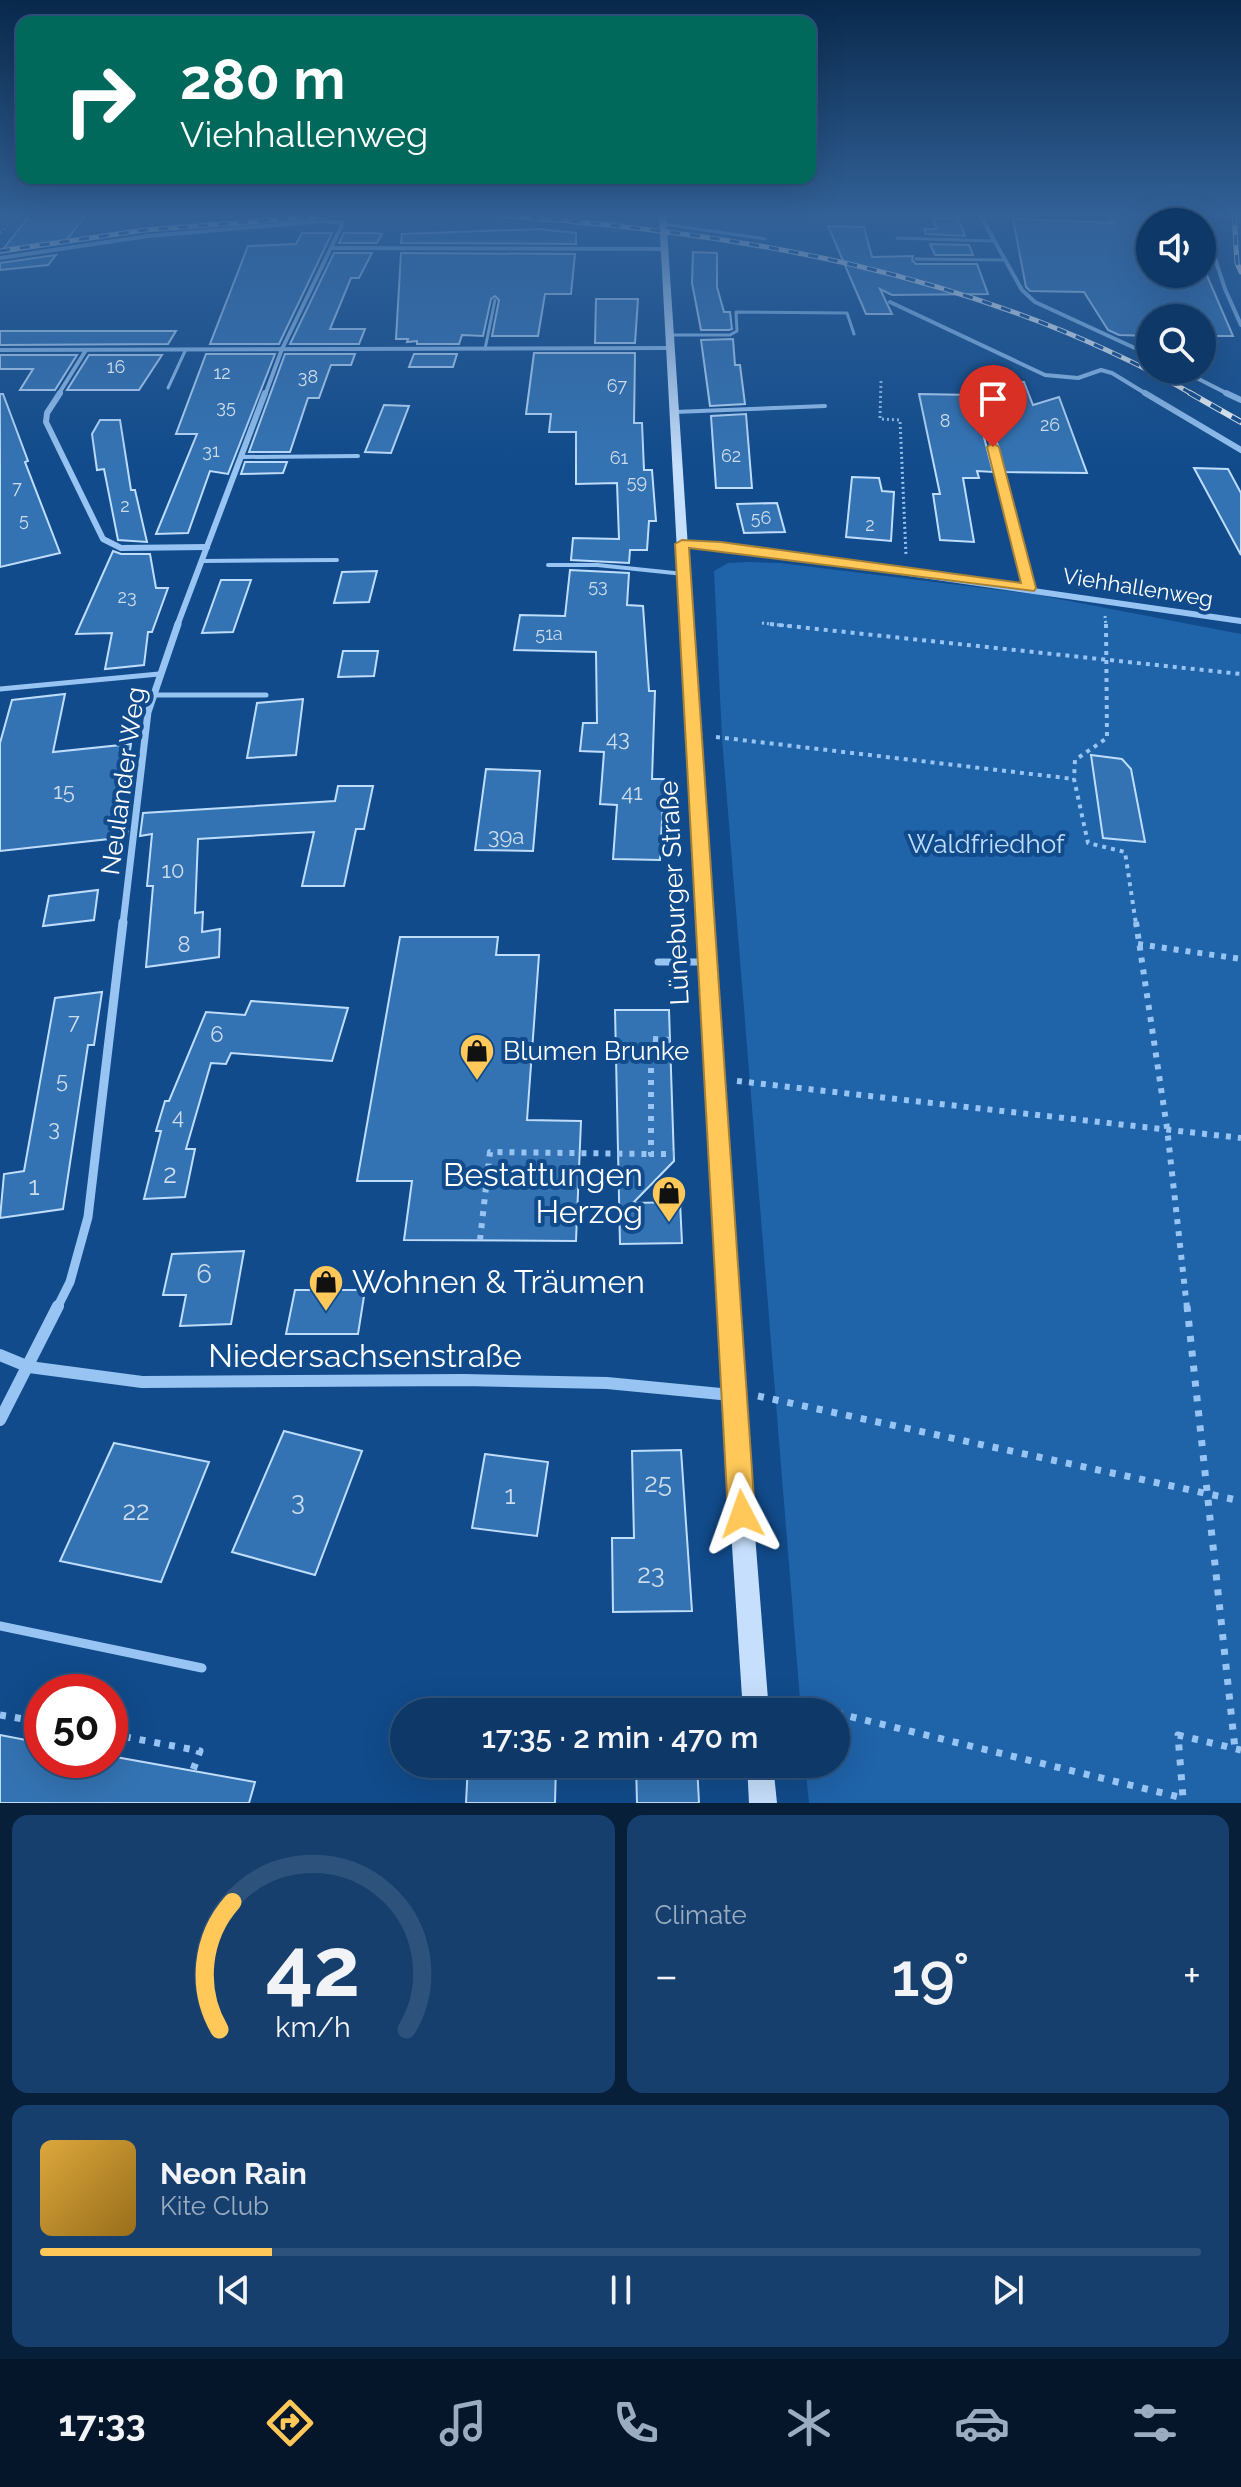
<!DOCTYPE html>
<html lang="en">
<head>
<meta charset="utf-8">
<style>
  :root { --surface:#0d3868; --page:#163f6e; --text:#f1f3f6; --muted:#9aacc0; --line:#2d527c; --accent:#ffc858 }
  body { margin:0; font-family:Raleway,sans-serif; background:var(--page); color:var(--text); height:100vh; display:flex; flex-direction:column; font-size:30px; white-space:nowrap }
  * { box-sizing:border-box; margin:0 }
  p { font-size:26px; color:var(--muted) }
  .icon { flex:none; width:44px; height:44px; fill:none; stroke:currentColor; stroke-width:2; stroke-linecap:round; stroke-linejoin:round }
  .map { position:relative; height:1803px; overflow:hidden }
  .panel { display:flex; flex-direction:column; gap:12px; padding:12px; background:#071f39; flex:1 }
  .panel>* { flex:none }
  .guide { position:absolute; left:16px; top:16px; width:800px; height:168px; border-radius:16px; box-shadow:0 8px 32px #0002,0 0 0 2px var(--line); background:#00695c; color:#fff; overflow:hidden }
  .buttons { position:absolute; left:1136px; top:208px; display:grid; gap:16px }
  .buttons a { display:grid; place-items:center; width:80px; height:80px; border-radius:50%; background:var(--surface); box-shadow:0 8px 32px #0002,0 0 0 2px var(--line); font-size:40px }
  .speed { position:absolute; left:24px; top:1674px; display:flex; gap:16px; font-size:40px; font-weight:700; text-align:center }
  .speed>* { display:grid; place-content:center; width:104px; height:104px; border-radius:50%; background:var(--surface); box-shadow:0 8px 32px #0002,0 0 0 2px var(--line); line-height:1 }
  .speed .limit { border:12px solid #d22; background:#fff; color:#111 }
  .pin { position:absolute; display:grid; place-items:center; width:68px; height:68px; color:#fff; margin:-82px -34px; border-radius:50% 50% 50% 0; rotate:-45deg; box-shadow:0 0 8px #0007 }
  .pin .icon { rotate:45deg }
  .me { position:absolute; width:88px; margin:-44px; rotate:356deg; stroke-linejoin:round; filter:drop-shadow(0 0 6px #0008) }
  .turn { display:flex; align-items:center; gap:28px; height:168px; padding:0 32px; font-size:36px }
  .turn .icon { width:104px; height:104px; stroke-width:2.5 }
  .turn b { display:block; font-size:56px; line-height:68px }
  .big { font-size:60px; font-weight:600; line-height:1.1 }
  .panel .widget { flex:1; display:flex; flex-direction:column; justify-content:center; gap:12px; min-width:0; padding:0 28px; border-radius:16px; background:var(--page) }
  .panel .dial { align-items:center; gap:0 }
  .dial svg { height:208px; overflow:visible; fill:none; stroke:var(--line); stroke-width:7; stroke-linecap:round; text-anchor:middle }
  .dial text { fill:var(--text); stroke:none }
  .song { display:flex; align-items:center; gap:24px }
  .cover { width:96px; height:96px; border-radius:12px; background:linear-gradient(135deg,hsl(40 70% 55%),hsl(40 70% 35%)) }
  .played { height:8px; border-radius:4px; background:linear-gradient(90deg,var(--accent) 20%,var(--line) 20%) }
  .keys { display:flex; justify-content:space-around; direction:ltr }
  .heat { display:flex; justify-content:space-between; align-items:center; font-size:44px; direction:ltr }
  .panel .tiles { flex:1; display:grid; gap:12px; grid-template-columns:1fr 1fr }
  .widget:last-child { grid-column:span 2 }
  .trip { position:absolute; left:390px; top:1698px; width:460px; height:80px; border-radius:40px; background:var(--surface); box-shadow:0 8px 32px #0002,0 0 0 2px var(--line); font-weight:600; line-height:80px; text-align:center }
  .menu { display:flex; height:128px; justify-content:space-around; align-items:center; background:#05162a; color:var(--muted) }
  .menu .icon { width:56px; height:56px }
  .menu .current { color:var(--accent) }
  .menu b { font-size:36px; color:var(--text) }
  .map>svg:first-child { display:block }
</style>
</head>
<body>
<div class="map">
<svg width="1241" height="1803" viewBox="0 0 1241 1803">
  <rect width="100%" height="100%" fill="#114b8b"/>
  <path fill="#1f63a9" d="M748 562 780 563 1033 594 1241 634V1803H809L805 1764H836V1712H801L722 738 714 571 728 563Z"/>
  <g fill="#3473b3" stroke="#beddfd" stroke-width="2">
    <path d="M30 215H86L64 243 0 253Z"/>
    <path d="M1110 215H1150V274H1200L1202 279V264L1233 336H1202V318H1150V336L1119 335 1108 330 1084 292 1030 291 1026 287 1013 219 1113 223Z"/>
    <path d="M933 218H958L965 236 926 234 924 229H937Z"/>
    <path d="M828 226 864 227 872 257 913 256 912 260 916 264H977L988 294 892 295 880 289 892 314H866Z"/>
    <path d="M539 229 576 233V244L401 243 402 234Z"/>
    <path d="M302 233H332L279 344H210L248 246 296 244Z"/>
    <path d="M344 233H374L382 234 377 243H339Z"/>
    <path d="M930 244 969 245 973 255H935Z"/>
    <path d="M693 252 717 253V287L724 312H730L732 329 729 330H701L692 283Z"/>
    <path d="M334 253H372L359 278H351L330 329H365L359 344H290Z"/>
    <path d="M401 253 575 254 571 294H545L538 336H492L499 300 495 296 491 299 483 336 462 335 459 344H417V341L407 342 408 339H396Z"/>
    <path d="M56 255 48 265 0 270V263Z"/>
    <path d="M596 299H638L635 343H595Z"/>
    <path d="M0 331H176L168 344 0 345Z"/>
    <path d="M733 339 735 365H740L745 404 710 406 701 340Z"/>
    <path d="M534 353H635L634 423H642L644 470H652L656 521H649L647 550H630L629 563 571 560 573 538 619 539 617 483 576 484V432H549L551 414H526Z"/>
    <path d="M206 354H275L228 474 210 471 188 533 156 534 197 434H176Z"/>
    <path d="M285 354H355L351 365H331L319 398H308L290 452H249Z"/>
    <path d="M414 354H457L453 367H409Z"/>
    <path d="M0 355H77L55 390H20L33 369H0Z"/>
    <path d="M89 355H162L139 390H67Z"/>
    <path d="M980 381 1024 382 1033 405 1059 397 1087 473 1005 472Z"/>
    <path d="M0 394H3L28 461 25 462 60 553 0 567Z"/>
    <path d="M919 394 973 395 993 472 977 471 979 478H963L974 542 940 540 933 494H940Z"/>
    <path d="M384 405 409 406 391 453 365 452Z"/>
    <path d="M746 414 752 488H716L711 416Z"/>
    <path d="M100 420H120L131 490H135L147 542 118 540 104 469 97 470 92 434Z"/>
    <path d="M245 462H287L283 473 241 474Z"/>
    <path d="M1194 468 1228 469 1241 493V555Z"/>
    <path d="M852 477 879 478 882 491 894 492 891 541 846 537Z"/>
    <path d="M777 503 785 532 744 533 737 504Z"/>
    <path d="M113 551 121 554H150L156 588H168L152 632H148L144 665 105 669 112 633 76 634Z"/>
    <path d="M570 570 629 573 627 605 643 606 649 691H655L652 779H664L660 860 613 859 617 805 600 804 604 752 580 751 583 723H597L596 652 514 650 520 615 565 616Z"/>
    <path d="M377 571 369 602 334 603 342 572Z"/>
    <path d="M221 580H251L233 632 202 633Z"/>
    <path d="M343 651H378L374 676 338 677Z"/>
    <path d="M65 694 53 752 131 744 120 814H129L127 837 0 851V743L12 700Z"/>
    <path d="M303 699 296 755 247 758 257 703Z"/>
    <path d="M1091 755 1122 759 1131 769 1145 842 1103 838Z"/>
    <path d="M486 769 540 771 533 851 475 850Z"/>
    <path d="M338 786H373L364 829H356L344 886H302L314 832 198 839 195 913 203 912 202 932 220 929 219 957 146 967 153 886H147L152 834 140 836 143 813 335 801Z"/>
    <path d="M98 890 94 920 43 926 49 896Z"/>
    <path d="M400 937H498L496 955H539L527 1120 581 1121 576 1241 404 1240 412 1181H357Z"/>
    <path d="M102 992 94 1045H88L63 1209 0 1218 4 1174 24 1171 55 998Z"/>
    <path d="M251 1001 348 1008 332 1061 231 1053 226 1064 211 1063 186 1149H195L185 1197 144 1199 161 1131H156L165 1101H169L206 1012 245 1015Z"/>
    <path d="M615 1010H669L674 1161 633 1203 680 1202 682 1243 620 1244Z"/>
    <path d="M244 1251 231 1324 180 1326 186 1295H163L172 1254Z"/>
    <path d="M295 1290H365L358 1334H286Z"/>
    <path d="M284 1431 362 1451 315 1575 232 1552Z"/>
    <path d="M114 1443 209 1462 161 1582 60 1561Z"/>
    <path d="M681 1450 692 1611 613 1612 612 1538H634L632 1451Z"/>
    <path d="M485 1454 548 1462 537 1536 472 1528Z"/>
    <path d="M0 1735 42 1743V1760H110V1756L255 1782 249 1803H0Z"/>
    <path d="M468 1764H556L555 1803H466Z"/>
    <path d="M636 1764H697L699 1803H637Z"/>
  </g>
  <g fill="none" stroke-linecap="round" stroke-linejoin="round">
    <g stroke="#97c4f2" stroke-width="3" stroke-dasharray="2 3" stroke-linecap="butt">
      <path d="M0 233 18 215"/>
      <path d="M881 381 880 419 900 420 906 555"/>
      <path d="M1105 616 1106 626"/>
      <path d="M762 623 788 626"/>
    </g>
    <g stroke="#97c4f2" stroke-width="4" stroke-dasharray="4 5" stroke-linecap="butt">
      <path d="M770 624 1241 674"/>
      <path d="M1106 624 1107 738 1075 760 1074 779 1088 843 1125 852 1136 924"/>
      <path d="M716 737 1074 779"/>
    </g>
    <g stroke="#97c4f2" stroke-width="6" stroke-dasharray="5 7" stroke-linecap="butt">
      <path d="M1136 922 1167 1128 1187 1308"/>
      <path d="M1138 944 1241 959"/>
      <path d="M670 1040 651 1039V1154H674"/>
      <path d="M737 1081 1241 1138"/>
      <path d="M480 1240 490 1152 651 1154"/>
    </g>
    <g stroke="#97c4f2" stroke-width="7" stroke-dasharray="6 9" stroke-linecap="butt">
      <path d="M1187 1306 1235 1749"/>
      <path d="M758 1396 1241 1501"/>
      <path d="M783 1700 832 1712"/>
      <path d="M836 1713 1183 1798 1178 1735 1241 1750"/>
      <path d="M0 1715 42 1722"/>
      <path d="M110 1734 200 1751 193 1770"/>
    </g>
    <g stroke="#97c4f2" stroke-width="3">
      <path d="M1202 217 1241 215"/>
      <path d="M663 224 765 239"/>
      <path d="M897 238 994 241"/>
      <path d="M916 259 1006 260"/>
      <path d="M669 335H730L737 331 736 312 847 313 854 334"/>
      <path d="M485 349 495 300"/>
      <path d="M168 388 186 349"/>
    </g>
    <g stroke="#97c4f2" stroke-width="4">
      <path d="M674 412 825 406"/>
      <path d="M241 457 358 456"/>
      <path d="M202 561 337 560"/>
      <path d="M548 565H597L684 574"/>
    </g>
    <g stroke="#97c4f2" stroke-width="5">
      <path d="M0 689 159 674"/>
      <path d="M153 695H266"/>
    </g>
    <path stroke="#97c4f2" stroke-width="7" d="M658 962H706"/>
    <path stroke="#97c4f2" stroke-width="9" d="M0 1626 202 1668"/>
    <g stroke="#97c4f2" stroke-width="4">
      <path d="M980 215 1022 290 1035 302 1150 355"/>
      <path d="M1201 215 1225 289 1241 325"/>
      <path d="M333 248 664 249"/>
      <path d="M0 258 148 236 323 221 343 223 282 349 265 395"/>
      <path d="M890 302 1045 375 1078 378 1101 370 1112 373 1148 395"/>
      <path d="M0 350 670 348"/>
      <path d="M1181 370 1230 395"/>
      <path d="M978 390 979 395"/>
      <path d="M58 395 86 350"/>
    </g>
    <g stroke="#97c4f2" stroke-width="6">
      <path d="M60 393 47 413 46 422 103 539 121 548 207 547"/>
      <path d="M979 393 1029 588"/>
      <path d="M1145 393 1241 450"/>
      <path d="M1226 393 1241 400"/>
      <path d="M682 544 721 546 1241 621"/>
      <path d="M177 626 265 393"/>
    </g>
    <path stroke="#97c4f2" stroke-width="7" d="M123 924 148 712 178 624"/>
    <path stroke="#97c4f2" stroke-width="9" d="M57 1308 70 1282 88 1217 123 922"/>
    <g stroke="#97c4f2" stroke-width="12">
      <path d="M0 1355 29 1367 142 1382 464 1380 607 1383 731 1395"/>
      <path d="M0 1420 58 1306"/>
    </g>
    <g fill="#c6dffc" fill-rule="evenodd">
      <path d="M659 215H666L744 1395 769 1712H743L722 1395Z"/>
      <path d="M747 1764H773L777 1803H749Z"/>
    </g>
    <defs>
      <g id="rail-far1">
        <path d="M491 215C735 231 979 272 1194 395"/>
        <path d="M1234 215 1237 263 1241 272"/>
        <path d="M0 251 145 230 340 215"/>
      </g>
      <path id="rail" d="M1190 393 1241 422"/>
    </defs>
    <use href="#rail-far1" stroke="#fff" stroke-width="5"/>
    <use href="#rail" stroke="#fff" stroke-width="6"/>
    <use href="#rail-far1" stroke="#114b8b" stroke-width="3" stroke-dasharray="10" stroke-linecap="butt"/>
    <use href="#rail" stroke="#114b8b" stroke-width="4" stroke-dasharray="12" stroke-linecap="butt"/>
  </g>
  <linearGradient id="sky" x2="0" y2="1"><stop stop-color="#09294c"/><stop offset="0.46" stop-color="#326198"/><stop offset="1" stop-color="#326198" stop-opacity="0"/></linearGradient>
  <rect width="1241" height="467" fill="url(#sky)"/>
  <path fill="#ffc858" stroke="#a68239" stroke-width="2" d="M993 443 999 447 1036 588 1034 591 689 548 755 1514 751 1523 742 1527 732 1523 728 1514 675 544 682 540 721 542 1021 583 987 447Z"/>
  <defs>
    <symbol id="shop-pin" viewBox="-11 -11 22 30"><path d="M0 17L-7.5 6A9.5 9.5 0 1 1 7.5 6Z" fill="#ffc858" stroke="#114b8b"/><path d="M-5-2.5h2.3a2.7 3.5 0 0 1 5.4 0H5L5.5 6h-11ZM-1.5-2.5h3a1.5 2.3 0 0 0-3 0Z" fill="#111"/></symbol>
  </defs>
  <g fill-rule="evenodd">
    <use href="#shop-pin" x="457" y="1031" width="40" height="54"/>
    <use href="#shop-pin" x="649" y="1173" width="40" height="54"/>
    <use href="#shop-pin" x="306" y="1262" width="40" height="54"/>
  </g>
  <g text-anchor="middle" stroke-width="8" stroke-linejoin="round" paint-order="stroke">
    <g font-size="18" fill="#ccdcec">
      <text x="116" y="373">16</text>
      <text x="222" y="379">12</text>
      <text x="308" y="383">38</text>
      <text x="617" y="392">67</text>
      <text x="226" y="413">35</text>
      <text x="945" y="427">8</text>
      <text x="1050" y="431">26</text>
      <text x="211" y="457">31</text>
      <text x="731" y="462">62</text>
      <text x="619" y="464">61</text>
      <text x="637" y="488">59</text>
      <text x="17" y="494">7</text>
      <text x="125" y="512">2</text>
      <text x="761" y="524">56</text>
      <text x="24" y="526">5</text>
      <text x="870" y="531">2</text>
      <text x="598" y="592">53</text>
      <text x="127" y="603">23</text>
      <text x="549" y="640">51a</text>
    </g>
    <g font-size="22" fill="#fff" stroke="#114b8b">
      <text transform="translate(1138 587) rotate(9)" y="8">Viehhallenweg</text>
    </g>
    <g font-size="22" fill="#ccdcec">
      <text x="618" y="746">43</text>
      <text x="64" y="799">15</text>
      <text x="632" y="800">41</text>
      <text x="506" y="844">39a</text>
      <text x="173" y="878">10</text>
      <text x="184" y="952">8</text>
      <text x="74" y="1029">7</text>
      <text x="217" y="1042">6</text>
      <text x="62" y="1088">5</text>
      <text x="178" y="1124">4</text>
      <text x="54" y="1136">3</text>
    </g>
    <g font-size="26" fill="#fff" stroke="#114b8b">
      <text transform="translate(123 781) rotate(-82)" y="9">Neulander Weg</text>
      <text transform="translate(674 893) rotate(-93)" y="9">Lüneburger Straße</text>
    </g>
    <g font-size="26" fill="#beddfd" stroke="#114b8b">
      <text x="986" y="853">Waldfriedhof</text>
    </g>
    <g font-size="26" fill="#fff" stroke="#114b8b" text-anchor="start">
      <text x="503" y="1060">Blumen Brunke</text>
    </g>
    <g font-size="26" fill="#ccdcec">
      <text x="170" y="1183">2</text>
      <text x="34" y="1195">1</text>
      <text x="204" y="1283">6</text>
      <text x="658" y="1492">25</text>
      <text x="510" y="1504">1</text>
      <text x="298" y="1510">3</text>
      <text x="136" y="1520">22</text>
      <text x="651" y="1583">23</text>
    </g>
    <g font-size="32" fill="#fff" stroke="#114b8b" text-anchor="end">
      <text x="643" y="1186">Bestattungen<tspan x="643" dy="37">Herzog</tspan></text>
      <text x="352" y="1293" text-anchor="start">Wohnen &amp; Träumen</text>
    </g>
    <g font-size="32" fill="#fff" stroke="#114b8b">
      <text x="365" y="1367">Niedersachsenstraße</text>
    </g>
  </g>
</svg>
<div class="buttons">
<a><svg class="icon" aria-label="sound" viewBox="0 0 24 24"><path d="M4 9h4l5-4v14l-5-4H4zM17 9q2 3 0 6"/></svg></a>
<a><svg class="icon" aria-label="search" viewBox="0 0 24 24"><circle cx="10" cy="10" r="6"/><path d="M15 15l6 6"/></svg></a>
</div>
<div class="speed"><div class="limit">50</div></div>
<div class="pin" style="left:993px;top:447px;background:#d93025"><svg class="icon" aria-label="arrive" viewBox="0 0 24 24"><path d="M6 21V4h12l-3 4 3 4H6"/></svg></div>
<svg class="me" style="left:742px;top:1514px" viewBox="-20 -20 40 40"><path d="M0-17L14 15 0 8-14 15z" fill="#ffc858" stroke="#fff" stroke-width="4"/></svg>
<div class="trip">17:35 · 2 min · 470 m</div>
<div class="guide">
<div class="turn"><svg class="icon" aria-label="right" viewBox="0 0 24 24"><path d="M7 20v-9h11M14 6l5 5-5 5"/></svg><div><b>280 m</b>Viehhallenweg</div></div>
</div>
</div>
<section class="panel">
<div class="tiles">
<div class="widget dial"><svg viewBox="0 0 100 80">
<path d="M14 69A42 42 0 1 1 86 69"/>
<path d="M14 69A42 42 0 0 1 19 20" stroke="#ffc858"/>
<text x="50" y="56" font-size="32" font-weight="700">42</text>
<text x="50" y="72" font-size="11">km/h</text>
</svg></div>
<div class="widget"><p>Climate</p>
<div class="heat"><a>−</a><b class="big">19°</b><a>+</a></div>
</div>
<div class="widget">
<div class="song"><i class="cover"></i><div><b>Neon Rain</b><p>Kite Club</p></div></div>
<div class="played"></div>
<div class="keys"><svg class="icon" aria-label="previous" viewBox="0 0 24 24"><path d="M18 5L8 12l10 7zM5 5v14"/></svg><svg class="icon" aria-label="pause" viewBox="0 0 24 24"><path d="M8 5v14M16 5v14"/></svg><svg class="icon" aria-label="next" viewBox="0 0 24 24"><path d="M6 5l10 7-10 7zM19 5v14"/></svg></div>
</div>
</div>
</section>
<nav class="menu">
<b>17:33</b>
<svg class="icon current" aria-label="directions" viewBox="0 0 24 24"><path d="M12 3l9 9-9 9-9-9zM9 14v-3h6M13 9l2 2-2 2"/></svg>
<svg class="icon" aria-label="music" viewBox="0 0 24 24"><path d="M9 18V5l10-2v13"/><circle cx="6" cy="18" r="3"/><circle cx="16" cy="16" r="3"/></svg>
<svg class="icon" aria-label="phone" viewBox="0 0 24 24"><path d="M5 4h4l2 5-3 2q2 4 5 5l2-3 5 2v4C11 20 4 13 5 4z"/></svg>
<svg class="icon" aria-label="climate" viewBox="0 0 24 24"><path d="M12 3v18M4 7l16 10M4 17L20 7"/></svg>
<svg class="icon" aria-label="car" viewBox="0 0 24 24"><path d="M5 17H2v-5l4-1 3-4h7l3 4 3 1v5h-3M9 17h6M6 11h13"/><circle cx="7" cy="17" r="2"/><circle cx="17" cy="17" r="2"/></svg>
<svg class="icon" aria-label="filters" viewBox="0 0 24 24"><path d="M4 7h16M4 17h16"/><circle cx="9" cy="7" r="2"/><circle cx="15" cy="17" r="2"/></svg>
</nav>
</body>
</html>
